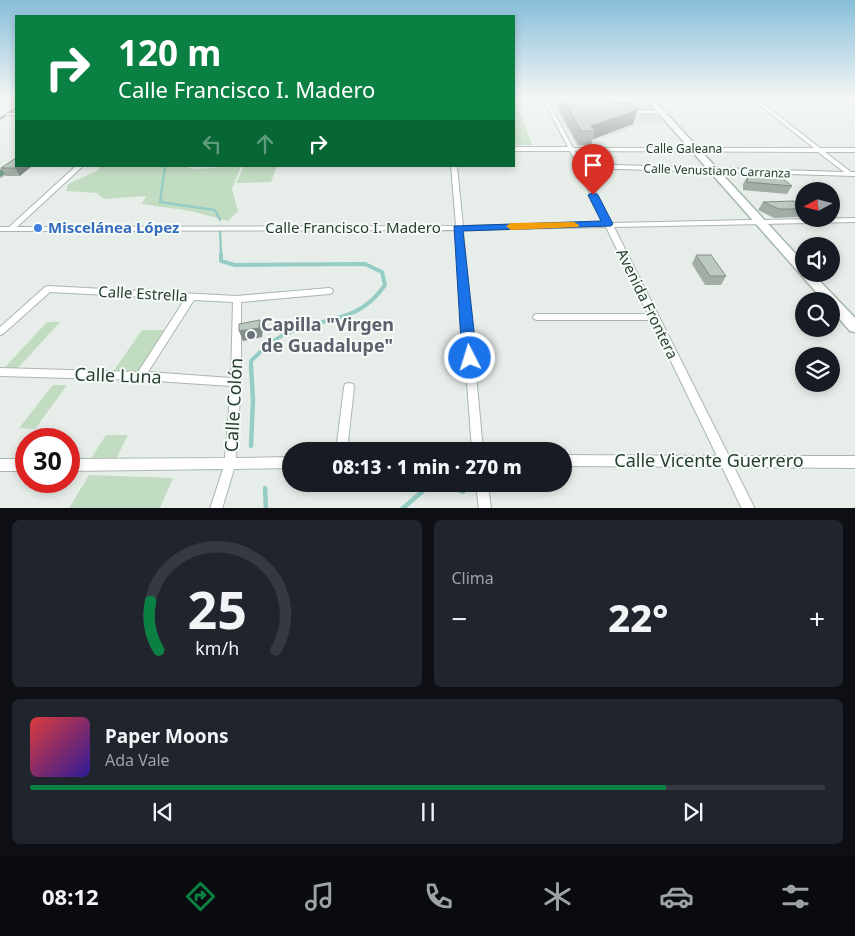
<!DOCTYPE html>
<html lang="es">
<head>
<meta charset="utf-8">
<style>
  :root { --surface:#171b24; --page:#20242c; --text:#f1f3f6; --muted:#9ea1a6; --line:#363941; --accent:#0b8043 }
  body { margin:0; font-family:"Noto Sans",sans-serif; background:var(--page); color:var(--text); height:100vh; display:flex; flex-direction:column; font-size:19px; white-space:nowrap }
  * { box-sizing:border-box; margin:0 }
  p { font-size:16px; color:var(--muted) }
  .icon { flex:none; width:28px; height:28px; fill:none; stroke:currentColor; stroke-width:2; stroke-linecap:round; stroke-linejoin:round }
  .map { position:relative; height:508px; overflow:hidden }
  .panel { display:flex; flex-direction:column; gap:12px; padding:12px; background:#0d0f14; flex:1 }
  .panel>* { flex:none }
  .guide { position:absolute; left:15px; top:15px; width:500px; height:152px; border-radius:0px; box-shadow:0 2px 8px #0003; background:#0b8043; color:#fff; overflow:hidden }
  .needle { width:32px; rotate:263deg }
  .buttons { position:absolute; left:795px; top:182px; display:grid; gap:10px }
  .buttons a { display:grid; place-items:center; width:45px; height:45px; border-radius:50%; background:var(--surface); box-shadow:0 2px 8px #0003; font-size:25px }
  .speed { position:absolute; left:15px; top:428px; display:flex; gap:10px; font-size:25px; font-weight:700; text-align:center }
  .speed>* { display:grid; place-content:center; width:65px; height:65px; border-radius:50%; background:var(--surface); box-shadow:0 2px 8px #0003; line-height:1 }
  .speed .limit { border:8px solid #d22; background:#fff; color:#111 }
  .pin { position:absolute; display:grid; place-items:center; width:42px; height:42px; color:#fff; margin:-51px -21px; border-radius:50% 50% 50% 0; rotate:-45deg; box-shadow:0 0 5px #0007 }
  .pin .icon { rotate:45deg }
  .me { position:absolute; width:55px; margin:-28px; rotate:355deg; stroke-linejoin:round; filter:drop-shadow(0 0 4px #0008) }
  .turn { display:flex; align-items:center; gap:18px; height:105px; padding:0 20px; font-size:22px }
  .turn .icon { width:65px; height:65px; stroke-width:2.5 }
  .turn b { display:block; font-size:35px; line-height:42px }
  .lanes { display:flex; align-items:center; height:48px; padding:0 20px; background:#0003; justify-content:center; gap:25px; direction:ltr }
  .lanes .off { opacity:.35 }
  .big { font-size:38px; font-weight:800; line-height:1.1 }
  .panel .card { flex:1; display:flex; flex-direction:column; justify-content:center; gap:8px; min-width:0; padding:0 18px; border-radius:8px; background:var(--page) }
  .panel .dial { align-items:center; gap:0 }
  .dial svg { height:130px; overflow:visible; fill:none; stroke:var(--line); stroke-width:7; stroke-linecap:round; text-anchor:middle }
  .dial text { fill:var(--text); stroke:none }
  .song { display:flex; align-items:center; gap:15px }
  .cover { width:60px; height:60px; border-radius:8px; background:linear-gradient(135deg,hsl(0 70% 55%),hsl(250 70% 35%)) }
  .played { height:5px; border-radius:2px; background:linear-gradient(90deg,var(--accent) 80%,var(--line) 80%) }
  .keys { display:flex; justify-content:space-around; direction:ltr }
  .heat { display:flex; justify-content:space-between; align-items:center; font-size:28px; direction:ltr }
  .panel .tiles { flex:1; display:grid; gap:12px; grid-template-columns:1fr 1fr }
  .card:last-child { grid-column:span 2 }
  .trip { position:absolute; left:282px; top:442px; width:290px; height:50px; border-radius:25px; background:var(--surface); box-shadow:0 2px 8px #0003; font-weight:800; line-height:50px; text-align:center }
  .dock { display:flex; height:80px; justify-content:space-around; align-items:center; background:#090b0e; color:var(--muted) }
  .dock .icon { width:35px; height:35px }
  .dock .on { color:var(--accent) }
  .dock b { font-size:22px; color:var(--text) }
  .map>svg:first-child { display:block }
</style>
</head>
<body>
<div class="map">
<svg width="855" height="509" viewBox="0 0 855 509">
  <rect width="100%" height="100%" fill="#e7eee9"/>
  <path fill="#d5ded7" d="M551 99H646L667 124 634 122 635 124 624 131 590 141 592 146H577Z"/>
  <g fill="#c2dcc2">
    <path d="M514 99H515L532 145H514Z"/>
    <path d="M99 166H180L196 169 241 166 232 189 238 211 228 221 191 211 142 204 146 196 104 199 97 193 66 191 68 184 99 170Z"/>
    <path d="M244 166H277L271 182 236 183Z"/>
    <path d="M47 322H60L18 368 5 367Z"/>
    <path d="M142 330H168L140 374 112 373Z"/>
    <path d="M53 385H67L35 429 19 428Z"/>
    <path d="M106 435H128L116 459 90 460Z"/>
    <path d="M89 475 173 478 160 508H69Z"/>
  </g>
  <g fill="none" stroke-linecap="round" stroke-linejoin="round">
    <path stroke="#95cdc6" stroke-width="2" d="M165 168V166"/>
    <g stroke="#95cdc6" stroke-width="2.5">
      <path d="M165 167 160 202 215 210 220 220"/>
      <path d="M220 230 221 255"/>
    </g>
    <path stroke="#95cdc6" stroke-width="4" d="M221 254V261L235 265 365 264 382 272 385 285C358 324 326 316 288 333 273 339 262 350 251 361V367"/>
    <g stroke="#95cdc6" stroke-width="4.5">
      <path d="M251 446 253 400 251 366"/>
      <path d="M265 488 266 509"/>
      <path d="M402 509 430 485H447L463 492"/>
    </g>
    <defs>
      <path id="service" d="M634 112H667"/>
      <g id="minor">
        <path d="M543 99H547L573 148H814L752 99H757L820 148H855V152H825L851 172H855V176L584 168 611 223 855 218V222L614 227 729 456H855V468L734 467 755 509H742L722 467 564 466V455L717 456 651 320H537L534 319 533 317 534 315 537 314H648L606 227 463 230 483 451H472L456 230 0 231V227H9L76 166H83L17 227 456 226 451 166H457L463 226 604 223 570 151H514V147H568ZM575 151 818 152 844 172 582 164Z"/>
        <path d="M849 99H854L855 103Z"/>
        <rect x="7" y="113" width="9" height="2"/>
        <path d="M48 286 237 296 329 288 332 289 333 291 332 293 329 294 241 302V382L236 458 291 457V468L234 469 222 509H210L223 469 69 471V459L225 458 231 386 141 380 0 376V368L138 372 185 299 50 292 3 334 0 335V327L45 287ZM194 300 233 302 231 378 148 372Z"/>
        <path d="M349 383 353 384 354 387 347 451H336L344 387 345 384Z"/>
        <rect x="0" y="459" width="26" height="12"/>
        <path d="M476 484H488L491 509H479Z"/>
      </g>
      <path id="secondary" d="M646 99H653L804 263V274H813L855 318V332L850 331 831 309V301H824Z"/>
      <path id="primary" d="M16 162V166L19 167 0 177V170Z"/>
    </defs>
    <use href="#service" stroke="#aab6ae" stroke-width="4.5"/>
    <use href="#minor" stroke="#aab6ae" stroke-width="2"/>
    <use href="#secondary" stroke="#a6b9ad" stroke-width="3"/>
    <use href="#primary" stroke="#c3c9c6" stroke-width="3"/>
    <use href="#service" stroke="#fff" stroke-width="2.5"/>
    <use href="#minor" fill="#fff" fill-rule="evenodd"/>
    <use href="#secondary" fill="#fff" fill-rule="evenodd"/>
    <use href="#primary" fill="#709f86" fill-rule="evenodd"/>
    <path stroke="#627a6d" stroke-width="2" stroke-dasharray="7 4" stroke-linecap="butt" d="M0 119 16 108"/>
  </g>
  <g fill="#a2ada6">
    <path d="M560 99H609L612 103 637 110 633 124 593 139 591 145H578L558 109Z"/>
    <path d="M16 158 20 176H6L1 168Z"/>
    <path d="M464 166H488L464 167Z"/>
    <path d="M748 176 792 186 787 194 743 190V184Z"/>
    <path d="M763 202 803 209 798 217 774 218 758 210Z"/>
    <path d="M696 255 726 276 721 285H705L692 264Z"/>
  </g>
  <g fill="#848d87">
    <path d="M637 110 633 124 593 139 595 131 591 126Z"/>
    <path d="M17 166H32L20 176 15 168Z"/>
    <path d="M260 320 263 329 262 337 243 341 239 331Z"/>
  </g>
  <g fill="#bcc9c1" stroke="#848d87">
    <path d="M563 99H609L612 103H631L637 110 591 126 595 131H581Z"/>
    <path d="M16 158V166H17L15 168H1Z"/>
    <path d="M748 176H779L792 186 747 182Z"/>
    <path d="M794 201 803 209H779L763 202Z"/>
    <path d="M696 255H711L726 276H710Z"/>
    <path d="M260 320 259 328 239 331V324Z"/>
  </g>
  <linearGradient id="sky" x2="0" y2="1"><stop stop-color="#87beda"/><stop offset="0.58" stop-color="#f4f7f5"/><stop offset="1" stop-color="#f4f7f5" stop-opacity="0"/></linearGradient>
  <rect width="855" height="170" fill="url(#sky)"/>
  <path fill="#1a73e8" stroke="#114b97" d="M593 192 598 195 613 224 611 226 463 231 477 358 475 362H465L462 358 454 226 601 221 588 195Z"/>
  <path fill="#f59e0b" d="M574 222 579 225 578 227 511 230 506 226 511 223Z"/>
  <circle fill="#3f7fe0" stroke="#f7fbf8" stroke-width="2" cx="38" cy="228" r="5"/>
  <circle fill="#6b7280" stroke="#f7fbf8" stroke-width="2" cx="251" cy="335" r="5"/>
  <g text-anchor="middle" stroke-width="4" stroke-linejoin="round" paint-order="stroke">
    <g font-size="12" fill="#273f32" stroke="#f7fbf8">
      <text x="684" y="153">Calle Galeana</text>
      <text transform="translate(717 171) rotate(2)" y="4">Calle Venustiano Carranza</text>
    </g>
    <g font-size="15" font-weight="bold" fill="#366cbe" stroke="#f7fbf8" text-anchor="start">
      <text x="48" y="233">Miscelánea López</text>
    </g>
    <g font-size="15" fill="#273f32" stroke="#f7fbf8">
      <text x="353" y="233">Calle Francisco I. Madero</text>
      <text transform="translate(143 294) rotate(3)" y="5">Calle Estrella</text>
      <text transform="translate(647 304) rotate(64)" y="5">Avenida Frontera</text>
    </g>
    <g font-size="18" font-weight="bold" fill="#5b616d" stroke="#f7fbf8" text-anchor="start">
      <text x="261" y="331">Capilla "Virgen<tspan x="261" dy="21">de Guadalupe"</tspan></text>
    </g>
    <g font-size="18" fill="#273f32" stroke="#f7fbf8">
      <text transform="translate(118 376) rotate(2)" y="6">Calle Luna</text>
      <text transform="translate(234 405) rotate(-87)" y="6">Calle Colón</text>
      <text x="709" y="467">Calle Vicente Guerrero</text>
    </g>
  </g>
</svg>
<div class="buttons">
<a><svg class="needle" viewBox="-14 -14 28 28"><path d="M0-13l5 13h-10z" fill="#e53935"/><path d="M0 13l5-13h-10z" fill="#9ea1a6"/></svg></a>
<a><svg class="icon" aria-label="sound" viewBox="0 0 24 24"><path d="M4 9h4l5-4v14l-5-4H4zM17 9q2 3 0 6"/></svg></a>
<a><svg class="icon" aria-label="search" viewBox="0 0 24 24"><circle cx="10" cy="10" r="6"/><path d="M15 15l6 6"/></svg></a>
<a><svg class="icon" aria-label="layers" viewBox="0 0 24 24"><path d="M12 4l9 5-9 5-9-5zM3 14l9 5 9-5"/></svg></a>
</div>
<div class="speed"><div class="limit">30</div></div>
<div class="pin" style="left:593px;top:195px;background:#d93025"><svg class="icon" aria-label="arrive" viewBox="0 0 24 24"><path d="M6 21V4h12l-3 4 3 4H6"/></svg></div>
<svg class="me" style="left:470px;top:358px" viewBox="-20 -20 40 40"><circle r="17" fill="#1a73e8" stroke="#fff" stroke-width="3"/><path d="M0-11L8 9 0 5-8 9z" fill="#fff"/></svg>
<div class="trip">08:13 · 1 min · 270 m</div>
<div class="guide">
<div class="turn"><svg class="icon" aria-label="right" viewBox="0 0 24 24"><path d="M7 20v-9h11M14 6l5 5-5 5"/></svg><div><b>120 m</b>Calle Francisco I. Madero</div></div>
<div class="lanes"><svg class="icon off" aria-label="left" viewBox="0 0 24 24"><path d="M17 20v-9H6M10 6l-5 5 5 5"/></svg><svg class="icon off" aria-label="ahead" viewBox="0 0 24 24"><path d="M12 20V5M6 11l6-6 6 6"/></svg><svg class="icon" aria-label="right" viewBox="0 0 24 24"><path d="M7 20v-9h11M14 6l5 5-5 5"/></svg></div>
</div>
</div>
<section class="panel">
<div class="tiles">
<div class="card dial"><svg viewBox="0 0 100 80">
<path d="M14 69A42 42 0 1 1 86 69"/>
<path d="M14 69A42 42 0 0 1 9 39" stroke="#0b8043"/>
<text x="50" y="56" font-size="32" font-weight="700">25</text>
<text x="50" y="72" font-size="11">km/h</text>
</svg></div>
<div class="card"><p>Clima</p>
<div class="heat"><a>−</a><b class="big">22°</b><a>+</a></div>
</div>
<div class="card">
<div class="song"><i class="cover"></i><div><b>Paper Moons</b><p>Ada Vale</p></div></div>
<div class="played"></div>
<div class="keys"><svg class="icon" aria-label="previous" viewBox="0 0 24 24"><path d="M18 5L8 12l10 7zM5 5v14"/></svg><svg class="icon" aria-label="pause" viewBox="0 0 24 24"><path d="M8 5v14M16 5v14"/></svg><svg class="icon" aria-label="next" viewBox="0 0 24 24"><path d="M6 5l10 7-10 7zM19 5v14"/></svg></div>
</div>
</div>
</section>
<nav class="dock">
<b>08:12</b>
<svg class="icon on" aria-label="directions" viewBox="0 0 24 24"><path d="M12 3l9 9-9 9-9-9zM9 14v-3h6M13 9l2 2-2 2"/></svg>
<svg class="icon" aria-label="music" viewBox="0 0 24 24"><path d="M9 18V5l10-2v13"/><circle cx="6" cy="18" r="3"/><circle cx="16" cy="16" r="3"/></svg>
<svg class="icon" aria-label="phone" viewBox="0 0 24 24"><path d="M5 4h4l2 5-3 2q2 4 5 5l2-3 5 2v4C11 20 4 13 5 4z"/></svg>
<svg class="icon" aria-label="climate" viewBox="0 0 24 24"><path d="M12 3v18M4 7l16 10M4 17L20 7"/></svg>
<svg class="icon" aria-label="car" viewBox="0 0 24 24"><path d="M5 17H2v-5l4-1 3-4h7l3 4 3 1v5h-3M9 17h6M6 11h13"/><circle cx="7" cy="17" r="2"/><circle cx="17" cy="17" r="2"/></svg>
<svg class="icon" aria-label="filters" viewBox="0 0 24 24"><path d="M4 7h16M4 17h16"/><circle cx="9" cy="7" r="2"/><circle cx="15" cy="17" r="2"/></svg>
</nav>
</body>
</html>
